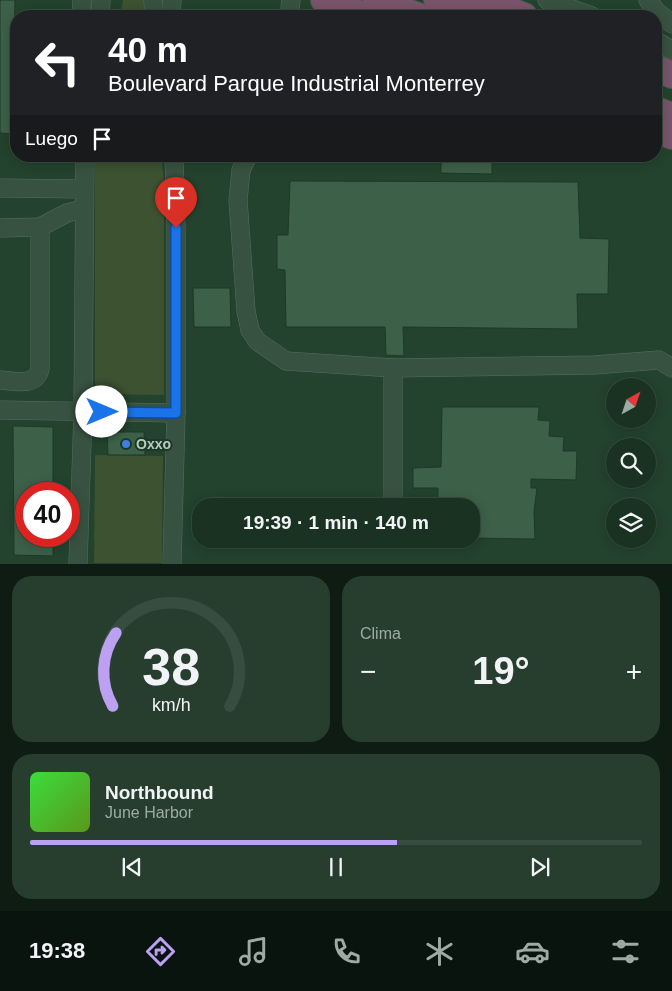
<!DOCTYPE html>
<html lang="es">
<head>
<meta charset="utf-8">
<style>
  :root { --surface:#1a3222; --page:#273e2f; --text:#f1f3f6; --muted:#9faaa5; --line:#384d40; --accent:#bca0f2 }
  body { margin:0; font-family:Arial,sans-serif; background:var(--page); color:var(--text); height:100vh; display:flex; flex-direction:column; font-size:19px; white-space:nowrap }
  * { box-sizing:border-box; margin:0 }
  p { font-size:16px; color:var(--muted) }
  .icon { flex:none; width:28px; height:28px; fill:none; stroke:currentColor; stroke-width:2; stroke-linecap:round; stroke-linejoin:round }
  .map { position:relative; height:564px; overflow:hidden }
  .panel { display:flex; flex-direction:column; gap:12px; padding:12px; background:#0e1c13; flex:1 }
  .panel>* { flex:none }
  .hud { position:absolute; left:10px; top:10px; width:652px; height:152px; border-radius:20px; box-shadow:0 2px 12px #0003,0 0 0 1px var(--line); background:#202124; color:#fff; overflow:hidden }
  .needle { width:32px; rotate:40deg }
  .controls { position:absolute; left:606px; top:378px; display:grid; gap:10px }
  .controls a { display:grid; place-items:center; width:50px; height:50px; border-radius:50%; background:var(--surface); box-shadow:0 2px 12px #0003,0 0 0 1px var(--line); font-size:25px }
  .speed { position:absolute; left:15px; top:482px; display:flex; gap:10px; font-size:25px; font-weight:700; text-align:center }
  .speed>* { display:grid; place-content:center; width:65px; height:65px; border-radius:50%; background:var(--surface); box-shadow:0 2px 12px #0003,0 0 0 1px var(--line); line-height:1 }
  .speed .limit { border:8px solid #d22; background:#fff; color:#111 }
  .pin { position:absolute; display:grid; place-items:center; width:42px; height:42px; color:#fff; margin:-51px -21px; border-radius:50% 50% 50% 0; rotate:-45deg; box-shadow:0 0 5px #0007 }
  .pin .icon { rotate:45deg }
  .me { position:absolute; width:55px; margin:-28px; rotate:90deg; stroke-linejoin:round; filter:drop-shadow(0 0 4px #0008) }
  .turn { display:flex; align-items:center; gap:18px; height:105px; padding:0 15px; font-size:22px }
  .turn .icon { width:65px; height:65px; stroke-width:2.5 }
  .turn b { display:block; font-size:35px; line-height:42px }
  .then { display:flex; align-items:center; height:48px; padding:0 15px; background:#0003; gap:10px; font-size:19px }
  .big { font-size:38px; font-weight:700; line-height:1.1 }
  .panel .card { flex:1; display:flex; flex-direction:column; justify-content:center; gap:8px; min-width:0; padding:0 18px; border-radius:20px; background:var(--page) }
  .panel .dial { align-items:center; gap:0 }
  .dial svg { height:130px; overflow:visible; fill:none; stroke:var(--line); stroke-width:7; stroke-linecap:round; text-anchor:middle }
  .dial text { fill:var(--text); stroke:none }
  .song { display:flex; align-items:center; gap:15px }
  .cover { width:60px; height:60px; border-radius:8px; background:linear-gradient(135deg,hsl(120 70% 55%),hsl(90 70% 35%)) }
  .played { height:5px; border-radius:2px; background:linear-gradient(90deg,var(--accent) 60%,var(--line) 60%) }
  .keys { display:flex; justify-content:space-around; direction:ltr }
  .heat { display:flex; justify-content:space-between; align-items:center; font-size:28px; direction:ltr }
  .panel .tiles { flex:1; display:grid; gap:12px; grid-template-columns:1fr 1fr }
  .card:last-child { grid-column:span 2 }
  .trip { position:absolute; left:192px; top:498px; width:288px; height:50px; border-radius:20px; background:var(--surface); box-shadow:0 2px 12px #0003,0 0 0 1px var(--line); font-weight:700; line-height:50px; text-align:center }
  .menu { display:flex; height:80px; justify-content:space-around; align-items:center; background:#0a140e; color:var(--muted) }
  .menu .icon { width:35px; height:35px }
  .menu .current { color:var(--accent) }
  .menu b { font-size:22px; color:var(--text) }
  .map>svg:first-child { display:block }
</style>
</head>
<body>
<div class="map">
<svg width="672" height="564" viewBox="0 0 672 564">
  <rect width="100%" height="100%" fill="#23432e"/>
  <g fill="#3c5230">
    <path d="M123 0H144L145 16H120Z"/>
    <path d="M95 156H161L164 181V395L95 394Z"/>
    <path d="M95 455 163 456 162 563H94Z"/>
  </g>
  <g fill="#3d6048" stroke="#1e3928">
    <path d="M0 0H15L13 128 16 134 0 133Z"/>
    <path d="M441 161H492V174L441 173Z"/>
    <path d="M290 181 578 182 580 238 609 239 608 294H577L578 329 403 327 404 356 386 355 385 327H286L285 270 277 269V235H288Z"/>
    <path d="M193 288H230L231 327H194Z"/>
    <path d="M442 407H539L538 420 550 421 549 436 564 437 563 451H577L576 480 531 479V488H537L534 511 535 539 471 538V506H438V488H413V468L441 467Z"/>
    <path d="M13 426 53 427V494H26V536H53V556L14 555Z"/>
    <path d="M107 432H144L145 455H108Z"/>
  </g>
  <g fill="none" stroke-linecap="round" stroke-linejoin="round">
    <defs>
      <g id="minor">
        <path d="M153 0 154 16"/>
        <path d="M547 0 592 16"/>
        <path d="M648 0 656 11 672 24"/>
        <path d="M81 16 82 0"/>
        <path d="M100 16 101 0"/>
        <path d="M171 16 172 0"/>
        <path d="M289 16 291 0"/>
        <path d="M656 41 672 50"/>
        <path d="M248 156 241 170 238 200 246 311 250 330 257 341 286 361 393 368V506"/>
        <path d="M0 188 83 189"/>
        <path d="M0 228 40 227 67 213 83 209"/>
        <path d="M393 368 594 365 659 360 672 368"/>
        <path d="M0 380C15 381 36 387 40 369V227"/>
        <path d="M0 410 176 413"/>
        <path d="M78 564 83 412 85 156"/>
        <path d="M172 564 176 413V228L174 156"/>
      </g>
      <g id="highway">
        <path d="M324 0 365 16"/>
        <path d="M376 0 418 16"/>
        <path d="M437 0 478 16"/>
        <path d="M482 0 524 16"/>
        <path d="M656 68 672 75"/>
        <path d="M656 110 672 116"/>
        <path d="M656 130 672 136"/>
      </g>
    </defs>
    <use href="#minor" stroke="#556f5f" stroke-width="19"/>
    <use href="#highway" stroke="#425c4c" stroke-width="28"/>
    <use href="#minor" stroke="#385241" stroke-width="18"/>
    <use href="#highway" stroke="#79546b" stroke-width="26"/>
  </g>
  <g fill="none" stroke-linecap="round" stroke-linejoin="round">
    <defs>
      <path id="route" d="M102 412 176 413V228"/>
    </defs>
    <use href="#route" stroke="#114b97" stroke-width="12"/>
    <use href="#route" stroke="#1a73e8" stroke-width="9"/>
  </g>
  <circle fill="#3f7fe0" stroke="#1c3726" stroke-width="2" cx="126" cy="444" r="5"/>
  <g text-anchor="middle" stroke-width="4" stroke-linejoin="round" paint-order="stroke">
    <g font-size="14" font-weight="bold" fill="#b4ccbd" stroke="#1c3726" text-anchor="start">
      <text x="136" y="449">Oxxo</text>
    </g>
  </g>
</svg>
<div class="controls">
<a><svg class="needle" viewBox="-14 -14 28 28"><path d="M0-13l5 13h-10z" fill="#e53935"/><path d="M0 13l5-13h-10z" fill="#9faaa5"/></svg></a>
<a><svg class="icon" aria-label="search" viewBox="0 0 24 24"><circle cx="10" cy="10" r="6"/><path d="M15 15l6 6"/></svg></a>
<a><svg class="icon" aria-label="layers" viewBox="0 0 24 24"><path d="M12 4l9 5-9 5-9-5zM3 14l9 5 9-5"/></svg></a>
</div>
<div class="speed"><div class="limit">40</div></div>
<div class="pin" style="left:176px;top:228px;background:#d93025"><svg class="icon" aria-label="arrive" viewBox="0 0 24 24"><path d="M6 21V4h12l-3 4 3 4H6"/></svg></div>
<svg class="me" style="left:102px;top:412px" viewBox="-20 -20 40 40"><circle r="19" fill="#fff"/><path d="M0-13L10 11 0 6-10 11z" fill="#1a73e8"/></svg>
<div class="trip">19:39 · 1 min · 140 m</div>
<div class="hud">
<div class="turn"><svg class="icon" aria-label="left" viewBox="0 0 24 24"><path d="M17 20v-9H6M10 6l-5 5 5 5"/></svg><div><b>40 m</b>Boulevard Parque Industrial Monterrey</div></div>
<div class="then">Luego<svg class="icon" aria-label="arrive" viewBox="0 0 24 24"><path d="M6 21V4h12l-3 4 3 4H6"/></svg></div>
</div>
</div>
<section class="panel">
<div class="tiles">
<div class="card dial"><svg viewBox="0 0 100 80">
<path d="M14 69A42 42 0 1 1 86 69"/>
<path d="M14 69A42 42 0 0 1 16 24" stroke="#bca0f2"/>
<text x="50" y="56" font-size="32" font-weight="700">38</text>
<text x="50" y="72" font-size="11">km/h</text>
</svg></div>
<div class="card"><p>Clima</p>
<div class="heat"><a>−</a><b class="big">19°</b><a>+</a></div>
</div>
<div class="card">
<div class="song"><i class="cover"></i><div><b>Northbound</b><p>June Harbor</p></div></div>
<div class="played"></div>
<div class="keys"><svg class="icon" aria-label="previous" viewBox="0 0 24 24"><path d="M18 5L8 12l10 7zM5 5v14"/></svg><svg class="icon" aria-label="pause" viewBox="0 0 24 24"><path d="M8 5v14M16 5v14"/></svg><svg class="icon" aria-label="next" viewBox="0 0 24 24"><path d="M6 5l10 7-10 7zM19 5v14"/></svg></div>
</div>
</div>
</section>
<nav class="menu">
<b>19:38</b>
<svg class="icon current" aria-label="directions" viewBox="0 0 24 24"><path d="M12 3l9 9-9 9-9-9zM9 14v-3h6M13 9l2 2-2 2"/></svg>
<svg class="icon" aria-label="music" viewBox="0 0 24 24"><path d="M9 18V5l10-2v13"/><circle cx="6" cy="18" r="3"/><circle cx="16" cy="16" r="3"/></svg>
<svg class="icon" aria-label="phone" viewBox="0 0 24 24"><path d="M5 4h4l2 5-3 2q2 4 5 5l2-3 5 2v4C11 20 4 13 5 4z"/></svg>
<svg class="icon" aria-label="climate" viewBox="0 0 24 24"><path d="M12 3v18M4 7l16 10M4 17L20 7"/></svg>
<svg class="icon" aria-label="car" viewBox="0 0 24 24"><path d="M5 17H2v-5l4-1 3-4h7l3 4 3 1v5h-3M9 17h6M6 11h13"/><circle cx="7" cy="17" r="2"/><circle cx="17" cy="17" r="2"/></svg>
<svg class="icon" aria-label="filters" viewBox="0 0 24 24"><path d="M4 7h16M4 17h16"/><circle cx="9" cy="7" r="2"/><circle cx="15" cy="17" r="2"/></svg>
</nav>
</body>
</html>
